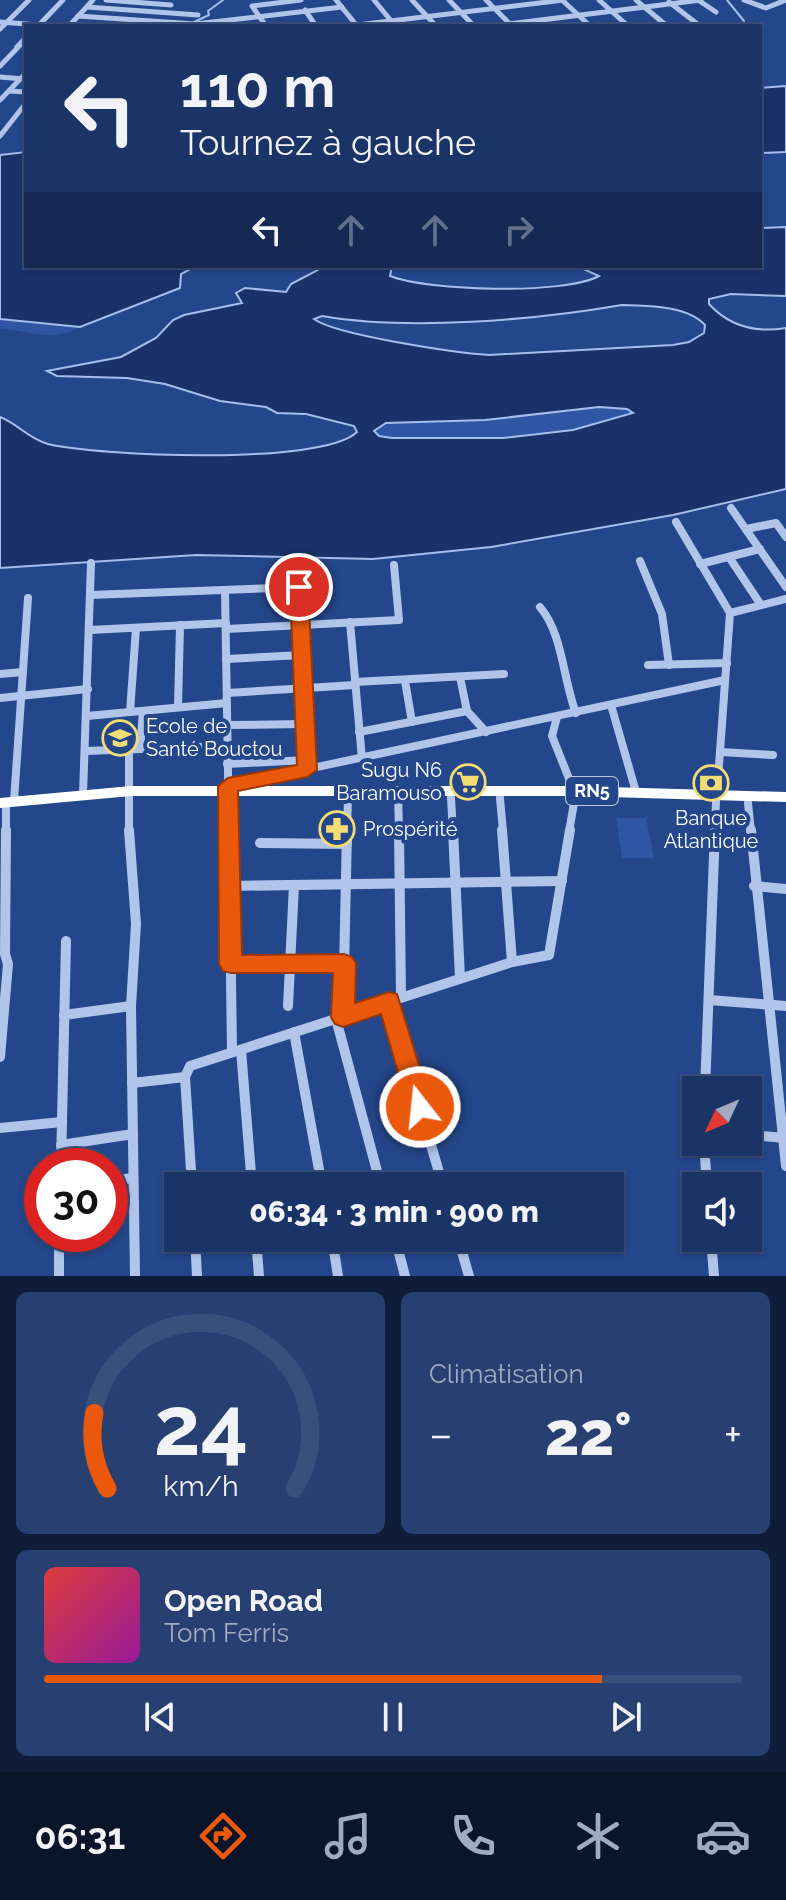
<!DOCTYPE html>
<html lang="fr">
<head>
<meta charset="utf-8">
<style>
  :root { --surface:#1b3468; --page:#283f71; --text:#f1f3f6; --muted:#a0aac0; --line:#394f7c; --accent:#ea580c }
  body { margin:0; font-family:Raleway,sans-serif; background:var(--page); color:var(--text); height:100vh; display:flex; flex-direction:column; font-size:30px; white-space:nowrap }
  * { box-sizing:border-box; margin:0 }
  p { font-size:26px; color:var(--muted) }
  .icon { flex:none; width:44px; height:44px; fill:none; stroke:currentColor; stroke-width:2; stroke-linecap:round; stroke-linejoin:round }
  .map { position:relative; height:1276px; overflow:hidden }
  .sheet { display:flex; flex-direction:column; gap:16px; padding:16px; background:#0f1d39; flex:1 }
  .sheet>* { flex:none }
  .banner { position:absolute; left:24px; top:24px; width:738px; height:244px; border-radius:0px; box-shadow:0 2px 6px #0004,0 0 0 2px var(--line); background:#1b3468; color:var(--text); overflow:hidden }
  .needle { width:52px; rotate:226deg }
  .buttons { position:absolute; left:682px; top:1076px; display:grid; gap:16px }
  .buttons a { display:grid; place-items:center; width:80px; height:80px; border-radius:0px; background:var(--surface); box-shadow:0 2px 6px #0004,0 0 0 2px var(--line); font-size:40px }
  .speed { position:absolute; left:24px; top:1148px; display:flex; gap:16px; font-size:40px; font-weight:700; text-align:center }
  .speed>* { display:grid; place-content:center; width:104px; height:104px; border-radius:50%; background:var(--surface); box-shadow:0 2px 6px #0004,0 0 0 2px var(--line); line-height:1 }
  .speed .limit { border:12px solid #d22; background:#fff; color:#111 }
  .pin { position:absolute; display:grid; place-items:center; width:68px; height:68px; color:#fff; margin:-34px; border:4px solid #fff; border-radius:50%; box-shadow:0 2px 8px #0007 }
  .me { position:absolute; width:88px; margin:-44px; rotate:344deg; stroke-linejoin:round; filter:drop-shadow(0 0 6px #0008) }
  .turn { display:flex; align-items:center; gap:28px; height:168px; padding:0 24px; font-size:36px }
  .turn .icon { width:104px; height:104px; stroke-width:2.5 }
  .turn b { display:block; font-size:56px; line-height:68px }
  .lanes { display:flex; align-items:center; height:76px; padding:0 24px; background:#0003; justify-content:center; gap:40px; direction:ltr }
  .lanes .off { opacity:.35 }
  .big { font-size:60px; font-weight:800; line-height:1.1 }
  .sheet .widget { flex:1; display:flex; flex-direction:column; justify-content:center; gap:12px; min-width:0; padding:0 28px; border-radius:12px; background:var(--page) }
  .sheet .dial { align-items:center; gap:0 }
  .dial svg { height:208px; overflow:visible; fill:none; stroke:var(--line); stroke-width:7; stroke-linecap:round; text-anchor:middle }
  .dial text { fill:var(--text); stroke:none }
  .song { display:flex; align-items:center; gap:24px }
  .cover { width:96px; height:96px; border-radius:12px; background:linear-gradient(135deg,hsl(0 70% 55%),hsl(300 70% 35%)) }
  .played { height:8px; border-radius:4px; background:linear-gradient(90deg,var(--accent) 80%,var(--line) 80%) }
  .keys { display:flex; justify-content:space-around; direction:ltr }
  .heat { display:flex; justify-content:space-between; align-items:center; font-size:44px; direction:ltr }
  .sheet .tiles { flex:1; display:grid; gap:16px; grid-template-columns:1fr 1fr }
  .widget:last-child { grid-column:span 2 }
  .trip { position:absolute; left:164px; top:1172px; width:460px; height:80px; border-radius:0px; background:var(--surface); box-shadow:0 2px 6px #0004,0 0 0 2px var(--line); font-weight:800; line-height:80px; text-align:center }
  .tab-bar { display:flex; height:128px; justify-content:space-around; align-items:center; background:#0b152a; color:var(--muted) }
  .tab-bar .icon { width:56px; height:56px }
  .tab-bar .on { color:var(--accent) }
  .tab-bar b { font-size:36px; color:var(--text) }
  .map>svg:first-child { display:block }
</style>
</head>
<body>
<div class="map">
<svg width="786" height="1276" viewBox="0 0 786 1276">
  <rect width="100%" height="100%" fill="#24468a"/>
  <g fill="#2e56a2">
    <path d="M0 319 80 327C54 343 29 330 0 329Z"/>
    <path d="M599 407 627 409 633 413 573 430 503 438H392L379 436 374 431 386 423 434 422Z"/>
    <path d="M616 818H646L654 858H622Z"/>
  </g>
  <g fill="#19336a" stroke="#a5beeb" stroke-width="2" fill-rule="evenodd">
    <path d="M786 86V152L760 153V88Z"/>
    <path d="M26 152V266H196L181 274 180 288 80 327 0 319V155Z"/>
    <path d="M786 227V296L731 294 709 299V304C730 327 756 333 786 328V489L673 515 491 547 373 559 196 555 0 568V417C18 424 29 439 48 444 98 456 322 466 357 432L354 426 306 414 277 413 266 407 220 401 165 384 127 378 57 376 47 371 121 357 156 338 173 320 184 315 242 303 236 293 245 288 286 292 291 284 318 270V266H392L390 276C428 291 564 295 599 276L577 266H760V228ZM622 305C648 306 687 305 705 325L704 333 689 342 673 345 489 355C457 353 335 335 314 319L322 316C409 331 535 320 622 305ZM599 407 627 409 633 413 573 430 503 438H392L379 436 374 431 386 423 485 420Z"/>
  </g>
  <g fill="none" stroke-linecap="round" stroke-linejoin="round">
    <g stroke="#a5beeb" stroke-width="2">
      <path d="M727 0 744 21"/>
      <path d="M194 22 209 15 208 11 223 0"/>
      <path d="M15 47 26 35"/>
    </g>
    <g stroke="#b1c5ea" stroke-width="5">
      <path d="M106 0 171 5"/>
      <path d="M336 0 357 26"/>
      <path d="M374 0 392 22"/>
      <path d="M412 0 436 26"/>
      <path d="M449 0 474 26"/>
      <path d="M486 0 511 25"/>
      <path d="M562 0 590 26"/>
      <path d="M599 0 628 26"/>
      <path d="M636 0 667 26"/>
      <path d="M698 0 716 12"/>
      <path d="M744 0 766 8 786 0"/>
      <path d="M669 2 700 26"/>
      <path d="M87 7 198 15"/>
      <path d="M305 10 316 26"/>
      <path d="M78 16 195 24 342 7"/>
      <path d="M0 22 52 26"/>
      <path d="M39 25 63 0"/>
      <path d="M69 26 93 0"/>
      <path d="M266 26 252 6 301 0"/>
      <path d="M292 26 314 24"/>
      <path d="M349 26 564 0"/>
      <path d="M493 26 701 0"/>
      <path d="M0 29 29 0"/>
      <path d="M0 66 26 39"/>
      <path d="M0 77 23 79"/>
      <path d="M9 91 26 92"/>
      <path d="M0 100 26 73"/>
      <path d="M0 136 26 103"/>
    </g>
    <g stroke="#b1c5ea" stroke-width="8">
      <path d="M731 508 786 587"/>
      <path d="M676 522 730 613"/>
      <path d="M746 529 776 523 786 537"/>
      <path d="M729 557 761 605"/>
      <path d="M298 558 307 770"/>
      <path d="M640 561 662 614 669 665"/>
      <path d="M700 564 760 549"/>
      <path d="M225 590 229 832"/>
      <path d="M90 595 299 587"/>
      <path d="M540 607C563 634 563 680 576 713"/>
      <path d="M350 622 362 759"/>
      <path d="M226 629 399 620 394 565"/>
      <path d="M90 630 226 623"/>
      <path d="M226 659 302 655"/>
      <path d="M648 665 727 663"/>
      <path d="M0 674 23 672"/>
      <path d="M460 677 467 711 486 732"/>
      <path d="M405 681 412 722"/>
      <path d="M355 682 504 674"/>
      <path d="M227 693 355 685"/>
      <path d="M0 698 88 689"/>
      <path d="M611 705 636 792"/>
      <path d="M178 707 180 625"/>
      <path d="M130 712 136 628"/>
      <path d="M87 716 227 703"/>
      <path d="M557 717 552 736 574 791"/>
      <path d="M227 725 305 724"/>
      <path d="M359 732 467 711"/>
      <path d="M129 749V832"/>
      <path d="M140 749 143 711"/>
      <path d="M85 751 227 746"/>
      <path d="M720 752 773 755"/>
      <path d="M227 764 307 760"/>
      <path d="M228 786 725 680"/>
      <path d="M398 792 399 832"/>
      <path d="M717 793 730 613 786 599"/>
      <path d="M83 794 91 563"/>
      <path d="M451 798 453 832"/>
      <path d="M500 798 503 832"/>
      <path d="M14 801 28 598"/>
      <path d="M748 803 751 832"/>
      <path d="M6 832V802"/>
      <path d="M347 832 348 797"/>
      <path d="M569 832 575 797"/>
      <path d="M715 832 716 800"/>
    </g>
    <g stroke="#b1c5ea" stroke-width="10">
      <path d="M129 830 136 924 131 1006 135 1276"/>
      <path d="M229 830 232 1052"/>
      <path d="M399 830 401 997"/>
      <path d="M453 830 460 978"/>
      <path d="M502 830 512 962"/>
      <path d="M751 830 786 1166"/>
      <path d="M260 843 347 844"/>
      <path d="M229 886 562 881"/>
      <path d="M754 886 786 889"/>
      <path d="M231 964 344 963"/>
      <path d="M709 1000 786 1006"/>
      <path d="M389 1001 443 1186"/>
      <path d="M288 1006 294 885"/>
      <path d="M64 1015 131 1006"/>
      <path d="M343 1017 347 830"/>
      <path d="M336 1019 381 1186"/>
      <path d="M294 1032 322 1186"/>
      <path d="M241 1050 252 1186"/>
      <path d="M0 1057 8 964 5 954 6 830"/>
      <path d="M132 1083 185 1077"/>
      <path d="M705 1090 715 830"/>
      <path d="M0 1128 62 1122"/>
      <path d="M748 1135 786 1138"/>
      <path d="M704 1142 707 1186"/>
      <path d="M61 1145 133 1134"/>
      <path d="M61 1166 66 941"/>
      <path d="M110 1181 133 1178"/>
      <path d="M192 1186 185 1077 190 1066 512 962 549 955 570 830"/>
      <path d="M59 1234V1276"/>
      <path d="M195 1238 197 1276"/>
      <path d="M256 1238 259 1276"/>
      <path d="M332 1238 338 1276"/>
      <path d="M395 1238 405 1276"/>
      <path d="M458 1238 469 1276"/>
      <path d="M711 1238 714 1276"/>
    </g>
    <path fill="#fff" fill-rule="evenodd" d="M131 786H574L786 792V802L574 796H131L0 808V798Z"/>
  </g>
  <path fill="#ea580c" stroke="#983908" stroke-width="2" d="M299 581 308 587 317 770 307 777 238 791 242 955 344 954 352 957 356 963 355 1003 389 992 397 994 432 1107 428 1115 420 1118 411 1115 408 1107 381 1014 343 1027 335 1024 331 1017 333 973H231L223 971 219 964 218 786 228 778 297 765 290 587Z"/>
  <defs>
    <symbol id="university-ring" viewBox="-11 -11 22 22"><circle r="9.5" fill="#24468a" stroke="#f5dd74" stroke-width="1.5"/><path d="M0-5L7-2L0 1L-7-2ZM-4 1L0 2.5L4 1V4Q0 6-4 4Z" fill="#f5dd74"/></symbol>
    <symbol id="supermarket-ring" viewBox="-11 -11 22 22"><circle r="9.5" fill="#24468a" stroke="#f5dd74" stroke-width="1.5"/><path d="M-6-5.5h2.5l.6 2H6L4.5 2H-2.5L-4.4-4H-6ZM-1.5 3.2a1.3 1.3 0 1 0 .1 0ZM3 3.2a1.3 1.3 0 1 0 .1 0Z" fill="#f5dd74"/></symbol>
    <symbol id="bank-ring" viewBox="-11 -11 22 22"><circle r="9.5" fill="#24468a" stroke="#f5dd74" stroke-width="1.5"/><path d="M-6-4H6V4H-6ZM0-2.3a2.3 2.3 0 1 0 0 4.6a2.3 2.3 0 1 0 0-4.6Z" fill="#f5dd74"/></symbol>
    <symbol id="pharmacy-ring" viewBox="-11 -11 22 22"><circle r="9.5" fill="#24468a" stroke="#f5dd74" stroke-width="1.5"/><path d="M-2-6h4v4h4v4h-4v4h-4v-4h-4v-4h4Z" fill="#f5dd74"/></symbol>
  </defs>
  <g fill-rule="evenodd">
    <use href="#university-ring" x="100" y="718" width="40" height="40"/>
    <use href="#supermarket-ring" x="448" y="762" width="40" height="40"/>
    <use href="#bank-ring" x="691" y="763" width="40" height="40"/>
    <use href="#pharmacy-ring" x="317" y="809" width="40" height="40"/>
  </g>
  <g text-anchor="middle" stroke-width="8" stroke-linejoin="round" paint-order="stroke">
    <rect fill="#24468a" stroke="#bdc8dc" stroke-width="2" x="566" y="777" width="52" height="28" rx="6"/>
    <g font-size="18" font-weight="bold" fill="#fff">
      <text x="592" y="797">RN5</text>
    </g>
    <g font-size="20" fill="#fff" stroke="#24468a" text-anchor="start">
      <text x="146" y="733">Ecole de<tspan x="146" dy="23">Santé Bouctou</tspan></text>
      <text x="442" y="777" text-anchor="end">Sugu N6<tspan x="442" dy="23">Baramouso</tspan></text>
      <text x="711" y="825" text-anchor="middle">Banque<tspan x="711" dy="23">Atlantique</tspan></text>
      <text x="363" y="836">Prospérité</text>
    </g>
  </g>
</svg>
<div class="buttons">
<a><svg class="needle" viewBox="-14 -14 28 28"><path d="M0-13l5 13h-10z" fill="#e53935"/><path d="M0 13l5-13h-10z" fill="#a0aac0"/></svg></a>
<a><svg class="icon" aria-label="sound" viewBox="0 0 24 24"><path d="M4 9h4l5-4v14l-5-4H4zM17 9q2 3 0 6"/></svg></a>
</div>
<div class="speed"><div class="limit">30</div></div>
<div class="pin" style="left:299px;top:587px;background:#d93025"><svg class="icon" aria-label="arrive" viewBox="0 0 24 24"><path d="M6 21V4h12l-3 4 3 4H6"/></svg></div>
<svg class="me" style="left:420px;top:1107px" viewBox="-20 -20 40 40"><circle r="17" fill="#ea580c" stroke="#fff" stroke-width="3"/><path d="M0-11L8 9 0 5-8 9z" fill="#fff"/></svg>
<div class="trip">06:34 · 3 min · 900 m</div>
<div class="banner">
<div class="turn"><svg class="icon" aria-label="left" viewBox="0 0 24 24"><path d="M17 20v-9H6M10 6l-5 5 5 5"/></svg><div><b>110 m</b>Tournez à gauche</div></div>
<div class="lanes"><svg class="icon" aria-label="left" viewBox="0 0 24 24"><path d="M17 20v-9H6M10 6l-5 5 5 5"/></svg><svg class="icon off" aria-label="ahead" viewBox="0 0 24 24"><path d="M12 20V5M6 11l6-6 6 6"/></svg><svg class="icon off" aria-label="ahead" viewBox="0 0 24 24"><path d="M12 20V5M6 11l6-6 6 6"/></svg><svg class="icon off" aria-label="right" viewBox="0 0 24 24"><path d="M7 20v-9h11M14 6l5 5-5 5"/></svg></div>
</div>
</div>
<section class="sheet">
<div class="tiles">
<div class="widget dial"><svg viewBox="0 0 100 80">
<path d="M14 69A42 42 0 1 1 86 69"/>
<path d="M14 69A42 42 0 0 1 9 40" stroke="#ea580c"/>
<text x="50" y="56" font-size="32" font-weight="700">24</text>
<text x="50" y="72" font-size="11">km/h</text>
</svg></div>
<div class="widget"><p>Climatisation</p>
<div class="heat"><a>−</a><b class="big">22°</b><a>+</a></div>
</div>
<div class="widget">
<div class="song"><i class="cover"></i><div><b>Open Road</b><p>Tom Ferris</p></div></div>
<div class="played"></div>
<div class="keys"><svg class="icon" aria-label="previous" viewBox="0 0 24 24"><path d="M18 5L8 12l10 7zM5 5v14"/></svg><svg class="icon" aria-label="pause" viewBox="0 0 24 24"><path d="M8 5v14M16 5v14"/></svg><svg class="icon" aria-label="next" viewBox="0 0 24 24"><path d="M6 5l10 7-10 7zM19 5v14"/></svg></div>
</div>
</div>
</section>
<nav class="tab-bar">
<b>06:31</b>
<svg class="icon on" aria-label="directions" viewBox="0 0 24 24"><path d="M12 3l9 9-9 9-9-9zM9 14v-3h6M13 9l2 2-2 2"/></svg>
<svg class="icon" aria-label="music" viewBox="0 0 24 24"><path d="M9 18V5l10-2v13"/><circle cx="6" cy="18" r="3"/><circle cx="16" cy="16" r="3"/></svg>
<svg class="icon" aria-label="phone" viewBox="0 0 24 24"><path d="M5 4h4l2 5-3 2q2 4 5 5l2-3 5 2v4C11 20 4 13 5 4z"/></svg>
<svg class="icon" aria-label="climate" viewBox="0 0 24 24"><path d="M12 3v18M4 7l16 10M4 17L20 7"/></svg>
<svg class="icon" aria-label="car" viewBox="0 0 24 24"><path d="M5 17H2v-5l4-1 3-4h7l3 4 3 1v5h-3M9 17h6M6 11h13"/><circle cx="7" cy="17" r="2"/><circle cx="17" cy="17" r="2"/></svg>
</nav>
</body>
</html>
